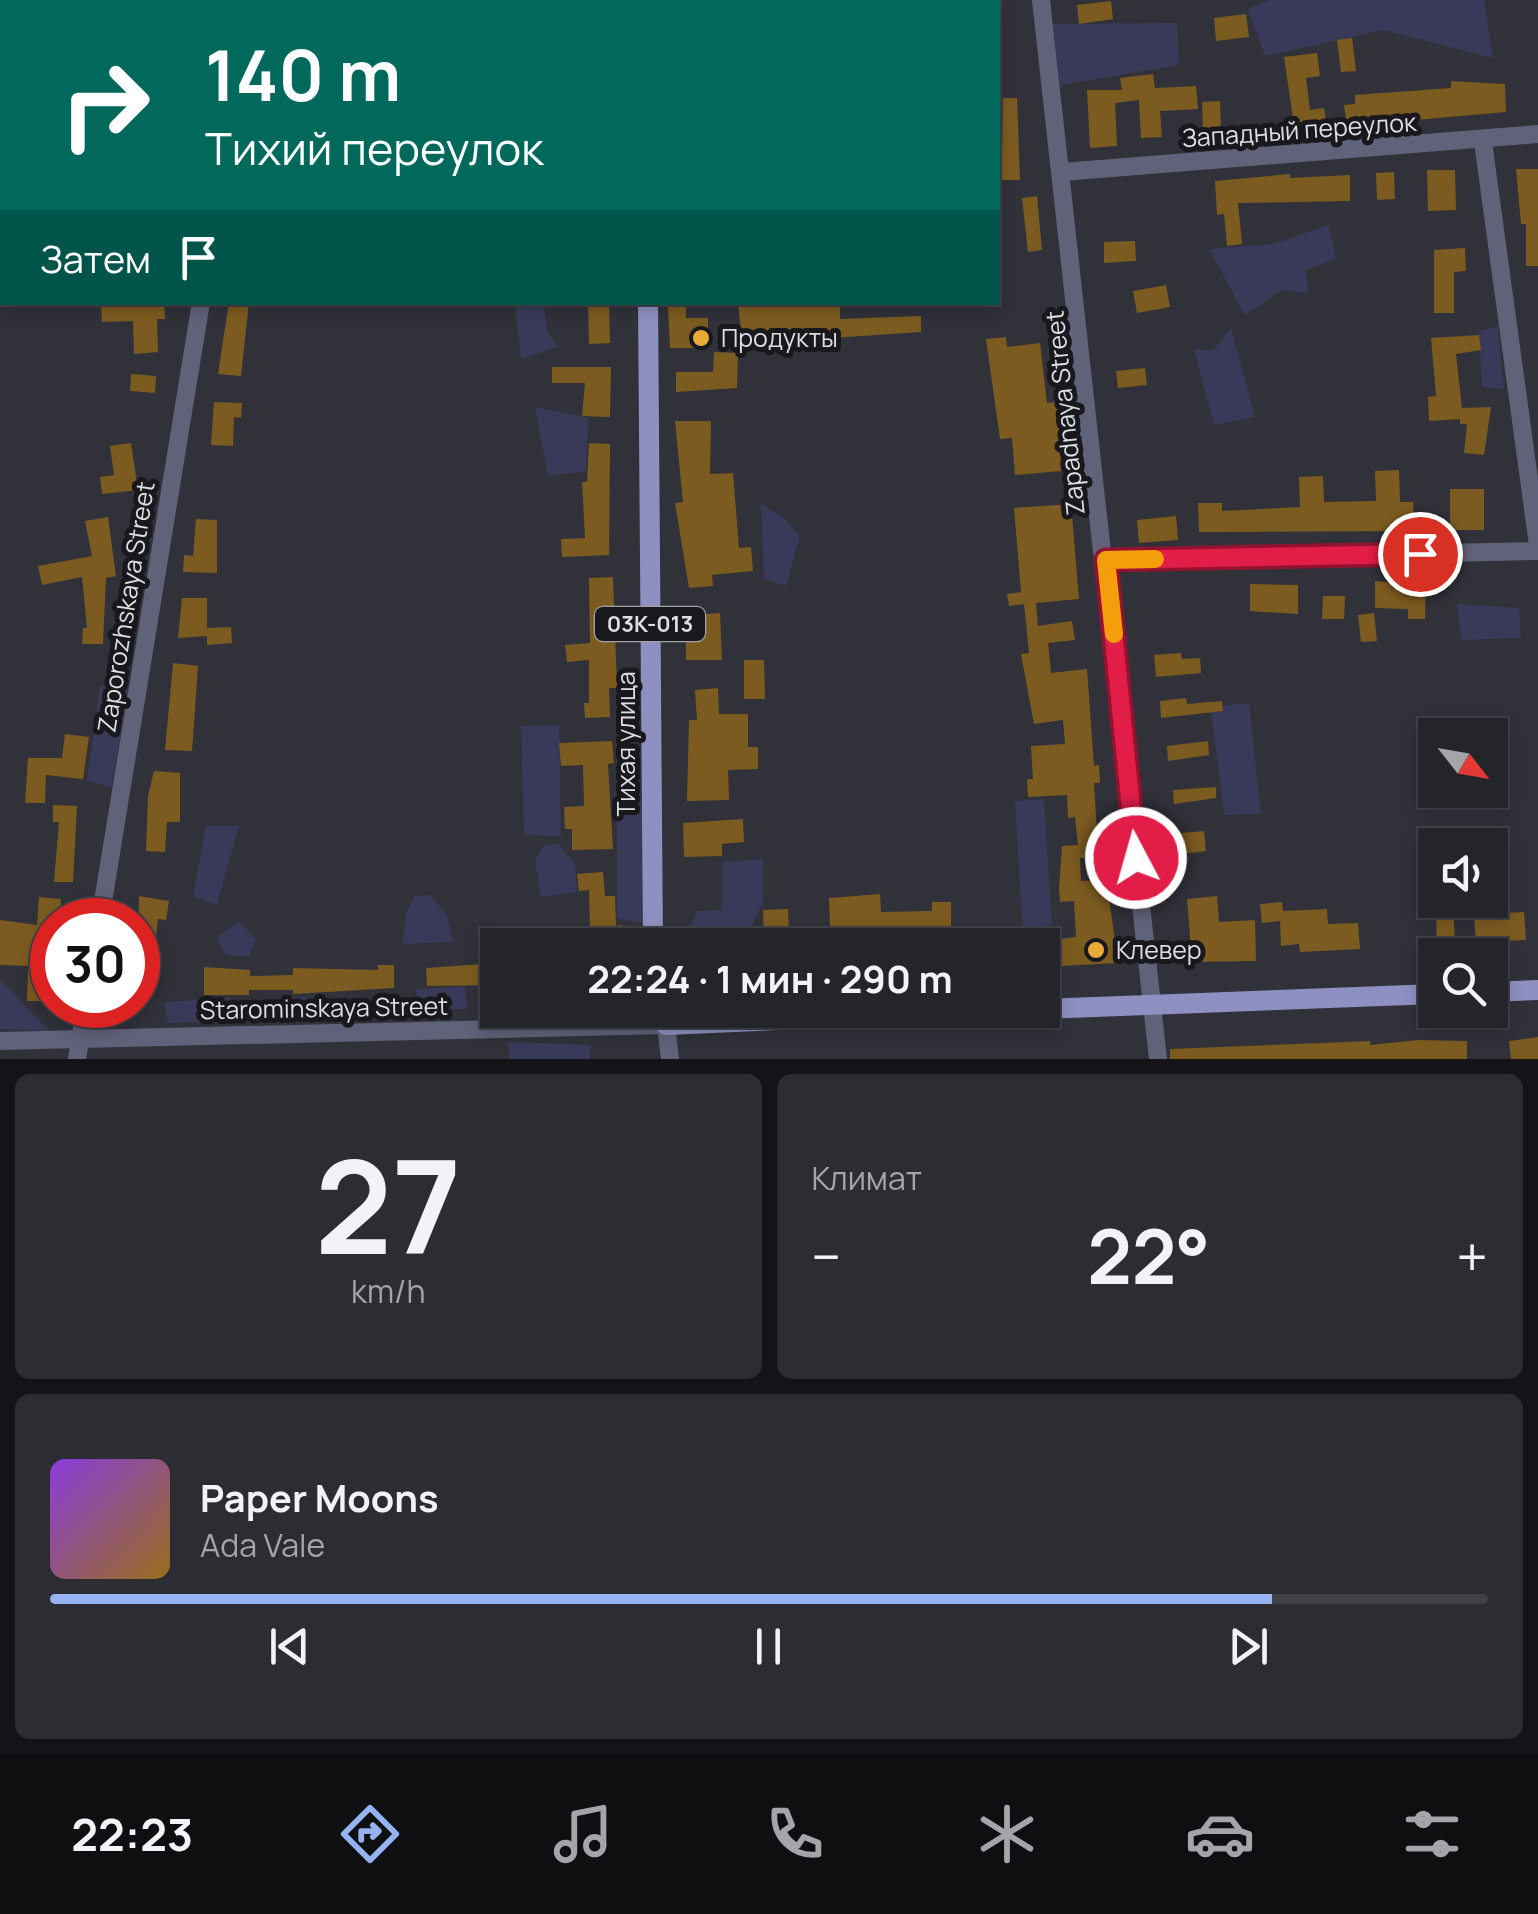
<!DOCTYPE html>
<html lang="ru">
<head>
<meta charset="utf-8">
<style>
  :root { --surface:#24252b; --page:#2c2d33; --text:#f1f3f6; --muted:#a3a5a9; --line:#414247; --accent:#95b2f1 }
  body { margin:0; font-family:Manrope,sans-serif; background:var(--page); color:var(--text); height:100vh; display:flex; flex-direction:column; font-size:38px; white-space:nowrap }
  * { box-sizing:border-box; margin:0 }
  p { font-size:32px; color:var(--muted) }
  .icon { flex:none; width:55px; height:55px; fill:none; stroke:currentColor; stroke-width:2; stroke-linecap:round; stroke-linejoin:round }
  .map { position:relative; height:1059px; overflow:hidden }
  .sheet { display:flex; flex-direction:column; gap:15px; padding:15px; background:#141418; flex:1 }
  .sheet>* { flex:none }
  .banner { position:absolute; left:0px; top:0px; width:1000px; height:305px; box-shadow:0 5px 15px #0003,0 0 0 2px var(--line); background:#00695c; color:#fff; overflow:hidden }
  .needle { width:65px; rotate:121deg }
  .fabs { position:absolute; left:1418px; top:718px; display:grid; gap:20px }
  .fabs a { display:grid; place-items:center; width:90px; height:90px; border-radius:0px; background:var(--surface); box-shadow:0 5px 15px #0003,0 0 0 2px var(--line); font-size:50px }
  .speed { position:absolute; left:30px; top:898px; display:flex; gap:20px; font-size:50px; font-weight:700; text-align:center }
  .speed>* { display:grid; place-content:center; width:130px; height:130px; border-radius:50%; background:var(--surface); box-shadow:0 5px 15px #0003,0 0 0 2px var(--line); line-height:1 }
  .speed .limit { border:15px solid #d22; background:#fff; color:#111 }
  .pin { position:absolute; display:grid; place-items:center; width:85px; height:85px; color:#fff; margin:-42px; border:5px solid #fff; border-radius:50%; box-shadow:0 2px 10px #0007 }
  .me { position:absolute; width:110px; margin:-55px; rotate:354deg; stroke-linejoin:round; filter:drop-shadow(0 0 8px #0008) }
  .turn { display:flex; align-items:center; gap:35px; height:210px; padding:0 40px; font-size:45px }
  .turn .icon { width:130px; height:130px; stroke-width:2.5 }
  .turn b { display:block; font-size:70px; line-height:85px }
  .then { display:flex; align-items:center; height:95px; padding:0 40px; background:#0003; gap:20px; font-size:38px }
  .big { font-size:75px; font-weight:700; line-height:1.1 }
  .sheet .widget { flex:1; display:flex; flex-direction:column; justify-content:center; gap:15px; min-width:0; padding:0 35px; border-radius:15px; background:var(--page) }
  .sheet .dial { align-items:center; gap:0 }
  .dial b { font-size:130px; line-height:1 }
  .song { display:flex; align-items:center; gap:30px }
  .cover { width:120px; height:120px; border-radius:15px; background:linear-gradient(135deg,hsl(270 70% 55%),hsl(40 70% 35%)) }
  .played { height:10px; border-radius:5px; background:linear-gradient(90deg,var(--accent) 85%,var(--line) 85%) }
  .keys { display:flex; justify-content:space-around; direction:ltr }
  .heat { display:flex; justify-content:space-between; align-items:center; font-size:55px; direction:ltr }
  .sheet .tiles { flex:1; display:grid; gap:15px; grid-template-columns:1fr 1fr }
  .widget:last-child { grid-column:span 2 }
  .trip { position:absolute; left:480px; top:928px; width:580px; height:100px; border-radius:0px; background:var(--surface); box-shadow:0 5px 15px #0003,0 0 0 2px var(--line); font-weight:700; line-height:100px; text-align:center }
  .dock { display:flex; height:160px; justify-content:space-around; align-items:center; background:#0e0f11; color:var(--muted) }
  .dock .icon { width:70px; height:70px }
  .dock .current { color:var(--accent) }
  .dock b { font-size:45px; color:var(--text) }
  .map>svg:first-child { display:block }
</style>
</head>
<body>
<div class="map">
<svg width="1538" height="1059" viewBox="0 0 1538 1059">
  <rect width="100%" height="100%" fill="#303139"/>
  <g fill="#393a59">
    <path d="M1269 0H1484L1493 58 1383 30 1265 56 1248 9Z"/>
    <path d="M1177 23 1179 65 1060 85 1053 24Z"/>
    <path d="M1329 225 1336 259 1306 270 1308 293 1282 290 1245 315 1209 249 1274 244Z"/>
    <path d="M515 303H544L547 331 558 347 521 359Z"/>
    <path d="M1498 326 1504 389 1482 387 1479 331Z"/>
    <path d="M1231 328 1255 417 1214 425 1194 349 1213 351Z"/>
    <path d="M535 407 588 418 586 471 548 476Z"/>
    <path d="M761 504 783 517 800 536 786 586 764 579Z"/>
    <path d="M1457 604 1519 608 1521 638 1461 640Z"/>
    <path d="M100 686 129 691 111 788 87 780Z"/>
    <path d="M1249 703 1261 814 1224 815 1211 707Z"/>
    <path d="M559 725 561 836 524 835 521 726Z"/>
    <path d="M1044 799 1052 925 1023 939 1015 801Z"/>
    <path d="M617 802 644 803 642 923 617 919Z"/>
    <path d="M206 826H239L217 905 193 896Z"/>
    <path d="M558 844 575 864 577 892 541 897 535 861 544 845Z"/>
    <path d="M763 859V901L752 926 705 934 690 926 697 911 722 910V862Z"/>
    <path d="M430 895 447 915 453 942 403 944 406 913 415 896Z"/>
    <path d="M239 921 256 940 249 957 226 955 216 938Z"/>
    <path d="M0 979 49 1031 0 1029Z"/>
    <path d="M465 987 467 1009H419L416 989Z"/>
    <path d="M317 997 320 1020 255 1022 251 1001Z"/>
    <path d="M230 998 232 1021 168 1023 164 1002Z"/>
    <path d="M508 1042 591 1045 590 1059H510Z"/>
  </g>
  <g fill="#7c5b20">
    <path d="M1111 1 1113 19 1079 24 1077 5Z"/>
    <path d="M1246 14 1249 37 1216 41 1214 18Z"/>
    <path d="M1352 38 1356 71 1341 72 1337 40Z"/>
    <path d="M1317 53 1320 76 1306 78 1310 110 1324 108 1326 121 1294 125 1284 57Z"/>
    <path d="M1153 74 1155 88 1196 86 1198 109 1160 111 1162 137 1141 138 1139 100 1115 103 1117 146 1090 148 1087 90H1122L1120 78Z"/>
    <path d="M1451 81 1505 84 1506 112 1347 126 1344 105 1355 104V95L1451 88Z"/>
    <path d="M1003 98H1017L1020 180H998V165H1002Z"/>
    <path d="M1220 101 1221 132 1203 133 1202 102Z"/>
    <path d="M1516 169H1538V266H1526V224H1521Z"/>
    <path d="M1427 170H1455L1456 210 1428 211Z"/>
    <path d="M1394 172 1395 199 1377 200 1376 173Z"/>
    <path d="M1290 174V178L1350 175V201L1238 203 1242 244 1227 246 1224 214 1217 215 1215 181Z"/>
    <path d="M1037 196 1042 250 1028 252 1022 198Z"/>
    <path d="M1135 241 1136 261 1104 263V242Z"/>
    <path d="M1465 248 1466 271 1454 272V313H1434V250Z"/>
    <path d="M1166 285 1170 307 1137 313 1133 291Z"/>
    <path d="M164 302 165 319H157L158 352 134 354 133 321 102 322 101 303Z"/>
    <path d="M229 302H249L241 376 218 374Z"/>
    <path d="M609 302 610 343 589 344 588 303Z"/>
    <path d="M738 302H840V319L921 316V332L742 344Z"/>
    <path d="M668 307H686V318H708V348H670Z"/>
    <path d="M1479 335 1481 350 1456 354 1462 408 1491 407 1484 455 1464 453 1467 424H1460V419L1429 421 1428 397 1436 396 1431 338Z"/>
    <path d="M1006 337 1007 347 1040 343 1047 403 1058 402 1061 471 1015 475 1012 438 1000 439 986 339Z"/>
    <path d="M714 352 738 353 737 388 676 392V372H713Z"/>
    <path d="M552 367H611L610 417 582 416 585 383H552Z"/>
    <path d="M1145 368 1147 385 1118 388 1116 371Z"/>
    <path d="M131 374 156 376 155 393 130 391Z"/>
    <path d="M214 402 242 403 241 418 234 417 233 446 211 445Z"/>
    <path d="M675 421H711L710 474 733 473 739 548 751 547 753 571 712 575 713 586 689 588 675 503 683 502Z"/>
    <path d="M131 443 138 490 102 494 100 477 114 475 110 446Z"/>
    <path d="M589 443 610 444 609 555 562 557 561 539 585 538 582 482H587Z"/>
    <path d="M1399 470 1400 502H1413L1414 531 1199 532 1198 503H1222V511L1300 507 1299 477 1323 476 1324 502 1376 501 1375 471Z"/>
    <rect x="1450" y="489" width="34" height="41"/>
    <path d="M1071 504 1079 599 1036 603 1038 626 1072 621 1075 640 1048 643 1051 673 1087 669 1094 766 1099 765 1100 783H1094L1097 833 1105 832 1107 856 1080 858 1081 881 1112 879 1113 897 1109 898 1118 963 1042 967V941L1076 937 1074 901 1060 902 1059 889 1062 846 1078 845 1075 817 1068 818 1067 795 1028 797 1027 779H1033L1031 746 1065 744 1063 720 1034 724 1021 654 1029 653 1024 604 1009 606 1007 594 1021 592 1014 508Z"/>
    <path d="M1176 516 1178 540 1139 543 1137 520Z"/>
    <path d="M108 517 116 576 106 578 103 644H82L83 628H87L82 577 42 585 38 566 92 556 85 521Z"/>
    <path d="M196 519 217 520V573L183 572 184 555 193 556Z"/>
    <path d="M613 577 617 688H609L610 717 585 718 584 703H589V660L567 662 565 645 590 643 589 578Z"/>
    <path d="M1375 581 1426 585 1425 619H1408V609L1375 608Z"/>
    <path d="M1250 584 1298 585V614L1250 611Z"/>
    <path d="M1323 596H1345L1344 619H1322Z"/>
    <path d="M182 598H207V628L231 627 232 643 207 645V636L178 638Z"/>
    <path d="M720 613 722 660H686V642H692L690 615Z"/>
    <path d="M1374 613 1377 641 1361 642 1358 615Z"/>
    <path d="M1181 653 1182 659 1200 658 1201 673 1156 677 1154 655Z"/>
    <path d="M744 660H764L765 699H744Z"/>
    <path d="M173 663 198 666 192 751 165 750Z"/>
    <path d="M718 688 719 714H748V747H758V769L728 770 729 800 687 801 689 720H697L695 690Z"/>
    <path d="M1186 698 1187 704 1222 701 1223 711 1161 718 1160 701Z"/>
    <path d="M65 734 89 737 83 779 46 775 45 803H25L28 758H62Z"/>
    <path d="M612 741 614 763 608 764 613 849 572 850V829H565L564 807 584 806 583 765 561 766 559 743Z"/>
    <path d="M1208 741 1209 755 1168 761 1167 746Z"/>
    <path d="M154 771 180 773V822H167L165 852 146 851 148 796Z"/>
    <path d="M1216 787V798L1174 804 1173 790Z"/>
    <path d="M53 805 77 806 73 882H54L59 822H53Z"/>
    <path d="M743 819 744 842 722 844V856L684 857 683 823Z"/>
    <path d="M1204 831 1206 851 1183 854 1181 833Z"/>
    <path d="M603 872 605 896H615L616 926 622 925 623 944 570 945 569 930 590 928 589 890 579 891 577 874Z"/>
    <path d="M1435 892V900H1453L1455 946 1437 947 1436 914 1425 915 1423 893Z"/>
    <path d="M880 894 881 912 932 911V902H951V935L985 934V945L817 944V927L830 926 829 898Z"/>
    <path d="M139 896 169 901 166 920 158 919 154 953 138 951Z"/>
    <path d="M1217 896 1219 922 1255 920 1256 961 1192 962 1187 899Z"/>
    <path d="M39 897 61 899 60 919 52 918 51 1001H27L28 966 0 965V920L37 925Z"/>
    <path d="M1282 902 1283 911 1327 909 1328 924 1358 923 1360 949 1300 952 1299 944 1281 946 1280 921 1262 923 1260 904Z"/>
    <path d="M788 909 789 935 764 936 763 910Z"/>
    <path d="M1524 912 1526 940 1476 942 1474 915Z"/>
    <path d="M498 963V985L427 986 426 968Z"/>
    <path d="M378 965H394V988L293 994V990H249V995H204V967L250 970V976L293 975V968L378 970Z"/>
    <path d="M1538 1037V1059H1511L1509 1041Z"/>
    <path d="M1419 1040 1467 1041V1059H1170V1049L1370 1041V1045Z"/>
  </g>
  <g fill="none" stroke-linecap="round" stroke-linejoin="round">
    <g stroke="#60627a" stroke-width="18">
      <path d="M1041 0 1158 1059"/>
      <path d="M250 2V0"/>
      <path d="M1483 142 1538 545"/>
      <path d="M1062 172 1538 134"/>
      <path d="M1106 560 1538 551"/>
      <path d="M100 920 201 302"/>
      <path d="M0 1041 666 1025 670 1059"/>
      <path d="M77 1059 86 1005"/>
    </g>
    <g stroke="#8d90c1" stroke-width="20">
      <path d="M645 0V2"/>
      <path d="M648 302 653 945"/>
      <path d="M1490 992 1538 990"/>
      <path d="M1042 1009 1435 994"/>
      <path d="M662 1010 666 1025 1010 1010"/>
    </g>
  </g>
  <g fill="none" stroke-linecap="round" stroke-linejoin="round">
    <defs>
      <path id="route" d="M1136 858 1106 560 1420 554"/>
    </defs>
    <use href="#route" stroke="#92132f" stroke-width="25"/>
    <use href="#route" stroke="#e11d48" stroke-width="18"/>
    <path stroke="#f59e0b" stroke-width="18" d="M1114 634 1106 560 1155 559"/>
  </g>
  <g fill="#e9ab38" stroke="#19191d" stroke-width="4">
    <circle cx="701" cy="338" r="10"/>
    <circle cx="1096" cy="950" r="10"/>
  </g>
  <g text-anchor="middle" stroke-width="10" stroke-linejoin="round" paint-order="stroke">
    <rect fill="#19191d" stroke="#a2a3a8" stroke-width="2.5" x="595" y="607" width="110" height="34" rx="8"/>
    <g font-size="22" font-weight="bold" fill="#dddee3">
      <text x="650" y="632">03К-013</text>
    </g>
    <g font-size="25" fill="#dddee3" stroke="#19191d">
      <text transform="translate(1299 130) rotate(-4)" y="9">Западный переулок</text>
      <text transform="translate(1065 413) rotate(-96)" y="9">Zapadnaya Street</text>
      <text transform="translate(126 607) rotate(-81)" y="9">Zaporozhskaya Street</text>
      <text transform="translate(626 744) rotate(-90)" y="9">Тихая улица</text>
      <text transform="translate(324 1008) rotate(-1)" y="9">Starominskaya Street</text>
    </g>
    <g font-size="25" fill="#dddee3" stroke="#19191d" text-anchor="start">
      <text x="721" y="347">Продукты</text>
      <text x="1116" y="959">Клевер</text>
    </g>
  </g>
</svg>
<div class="fabs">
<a><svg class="needle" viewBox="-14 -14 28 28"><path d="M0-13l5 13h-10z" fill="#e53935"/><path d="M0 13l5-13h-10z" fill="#a3a5a9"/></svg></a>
<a><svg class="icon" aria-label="sound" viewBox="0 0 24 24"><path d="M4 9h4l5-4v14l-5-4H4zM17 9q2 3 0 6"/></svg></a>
<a><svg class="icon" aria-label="search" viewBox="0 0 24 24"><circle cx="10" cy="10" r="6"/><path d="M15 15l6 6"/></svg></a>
</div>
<div class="speed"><div class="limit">30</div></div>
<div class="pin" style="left:1420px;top:554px;background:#d93025"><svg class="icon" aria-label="arrive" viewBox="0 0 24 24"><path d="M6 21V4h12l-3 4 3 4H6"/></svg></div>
<svg class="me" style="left:1136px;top:858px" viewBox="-20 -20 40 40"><circle r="17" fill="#e11d48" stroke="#fff" stroke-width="3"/><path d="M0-11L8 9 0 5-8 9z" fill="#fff"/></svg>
<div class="trip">22:24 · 1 мин · 290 m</div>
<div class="banner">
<div class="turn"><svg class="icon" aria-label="right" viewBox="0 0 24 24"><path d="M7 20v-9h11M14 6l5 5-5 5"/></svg><div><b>140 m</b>Тихий переулок</div></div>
<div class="then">Затем<svg class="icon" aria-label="arrive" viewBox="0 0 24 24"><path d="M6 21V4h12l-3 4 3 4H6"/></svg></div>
</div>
</div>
<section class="sheet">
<div class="tiles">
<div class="widget dial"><b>27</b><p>km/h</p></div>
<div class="widget"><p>Климат</p>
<div class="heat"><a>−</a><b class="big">22°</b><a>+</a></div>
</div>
<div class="widget">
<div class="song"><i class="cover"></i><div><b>Paper Moons</b><p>Ada Vale</p></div></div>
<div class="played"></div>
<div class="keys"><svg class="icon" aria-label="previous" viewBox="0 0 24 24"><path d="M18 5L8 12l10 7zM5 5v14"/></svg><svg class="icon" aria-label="pause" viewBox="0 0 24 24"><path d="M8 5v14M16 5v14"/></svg><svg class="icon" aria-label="next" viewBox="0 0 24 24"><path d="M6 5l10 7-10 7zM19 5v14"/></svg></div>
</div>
</div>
</section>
<nav class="dock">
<b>22:23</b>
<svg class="icon current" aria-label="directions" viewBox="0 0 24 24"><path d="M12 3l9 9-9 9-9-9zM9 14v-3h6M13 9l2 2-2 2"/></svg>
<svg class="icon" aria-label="music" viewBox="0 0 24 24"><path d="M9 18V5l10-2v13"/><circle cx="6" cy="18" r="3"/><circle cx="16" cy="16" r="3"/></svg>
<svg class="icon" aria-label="phone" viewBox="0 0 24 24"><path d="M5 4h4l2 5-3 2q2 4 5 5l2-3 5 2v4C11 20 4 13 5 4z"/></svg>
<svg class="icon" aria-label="climate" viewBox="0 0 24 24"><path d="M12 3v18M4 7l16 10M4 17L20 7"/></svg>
<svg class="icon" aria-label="car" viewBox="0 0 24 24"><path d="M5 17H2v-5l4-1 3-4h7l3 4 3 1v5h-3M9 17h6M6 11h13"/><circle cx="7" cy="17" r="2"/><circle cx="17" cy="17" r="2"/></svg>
<svg class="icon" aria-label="filters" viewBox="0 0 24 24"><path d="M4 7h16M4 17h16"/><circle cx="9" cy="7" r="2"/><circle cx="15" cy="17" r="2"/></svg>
</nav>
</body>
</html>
